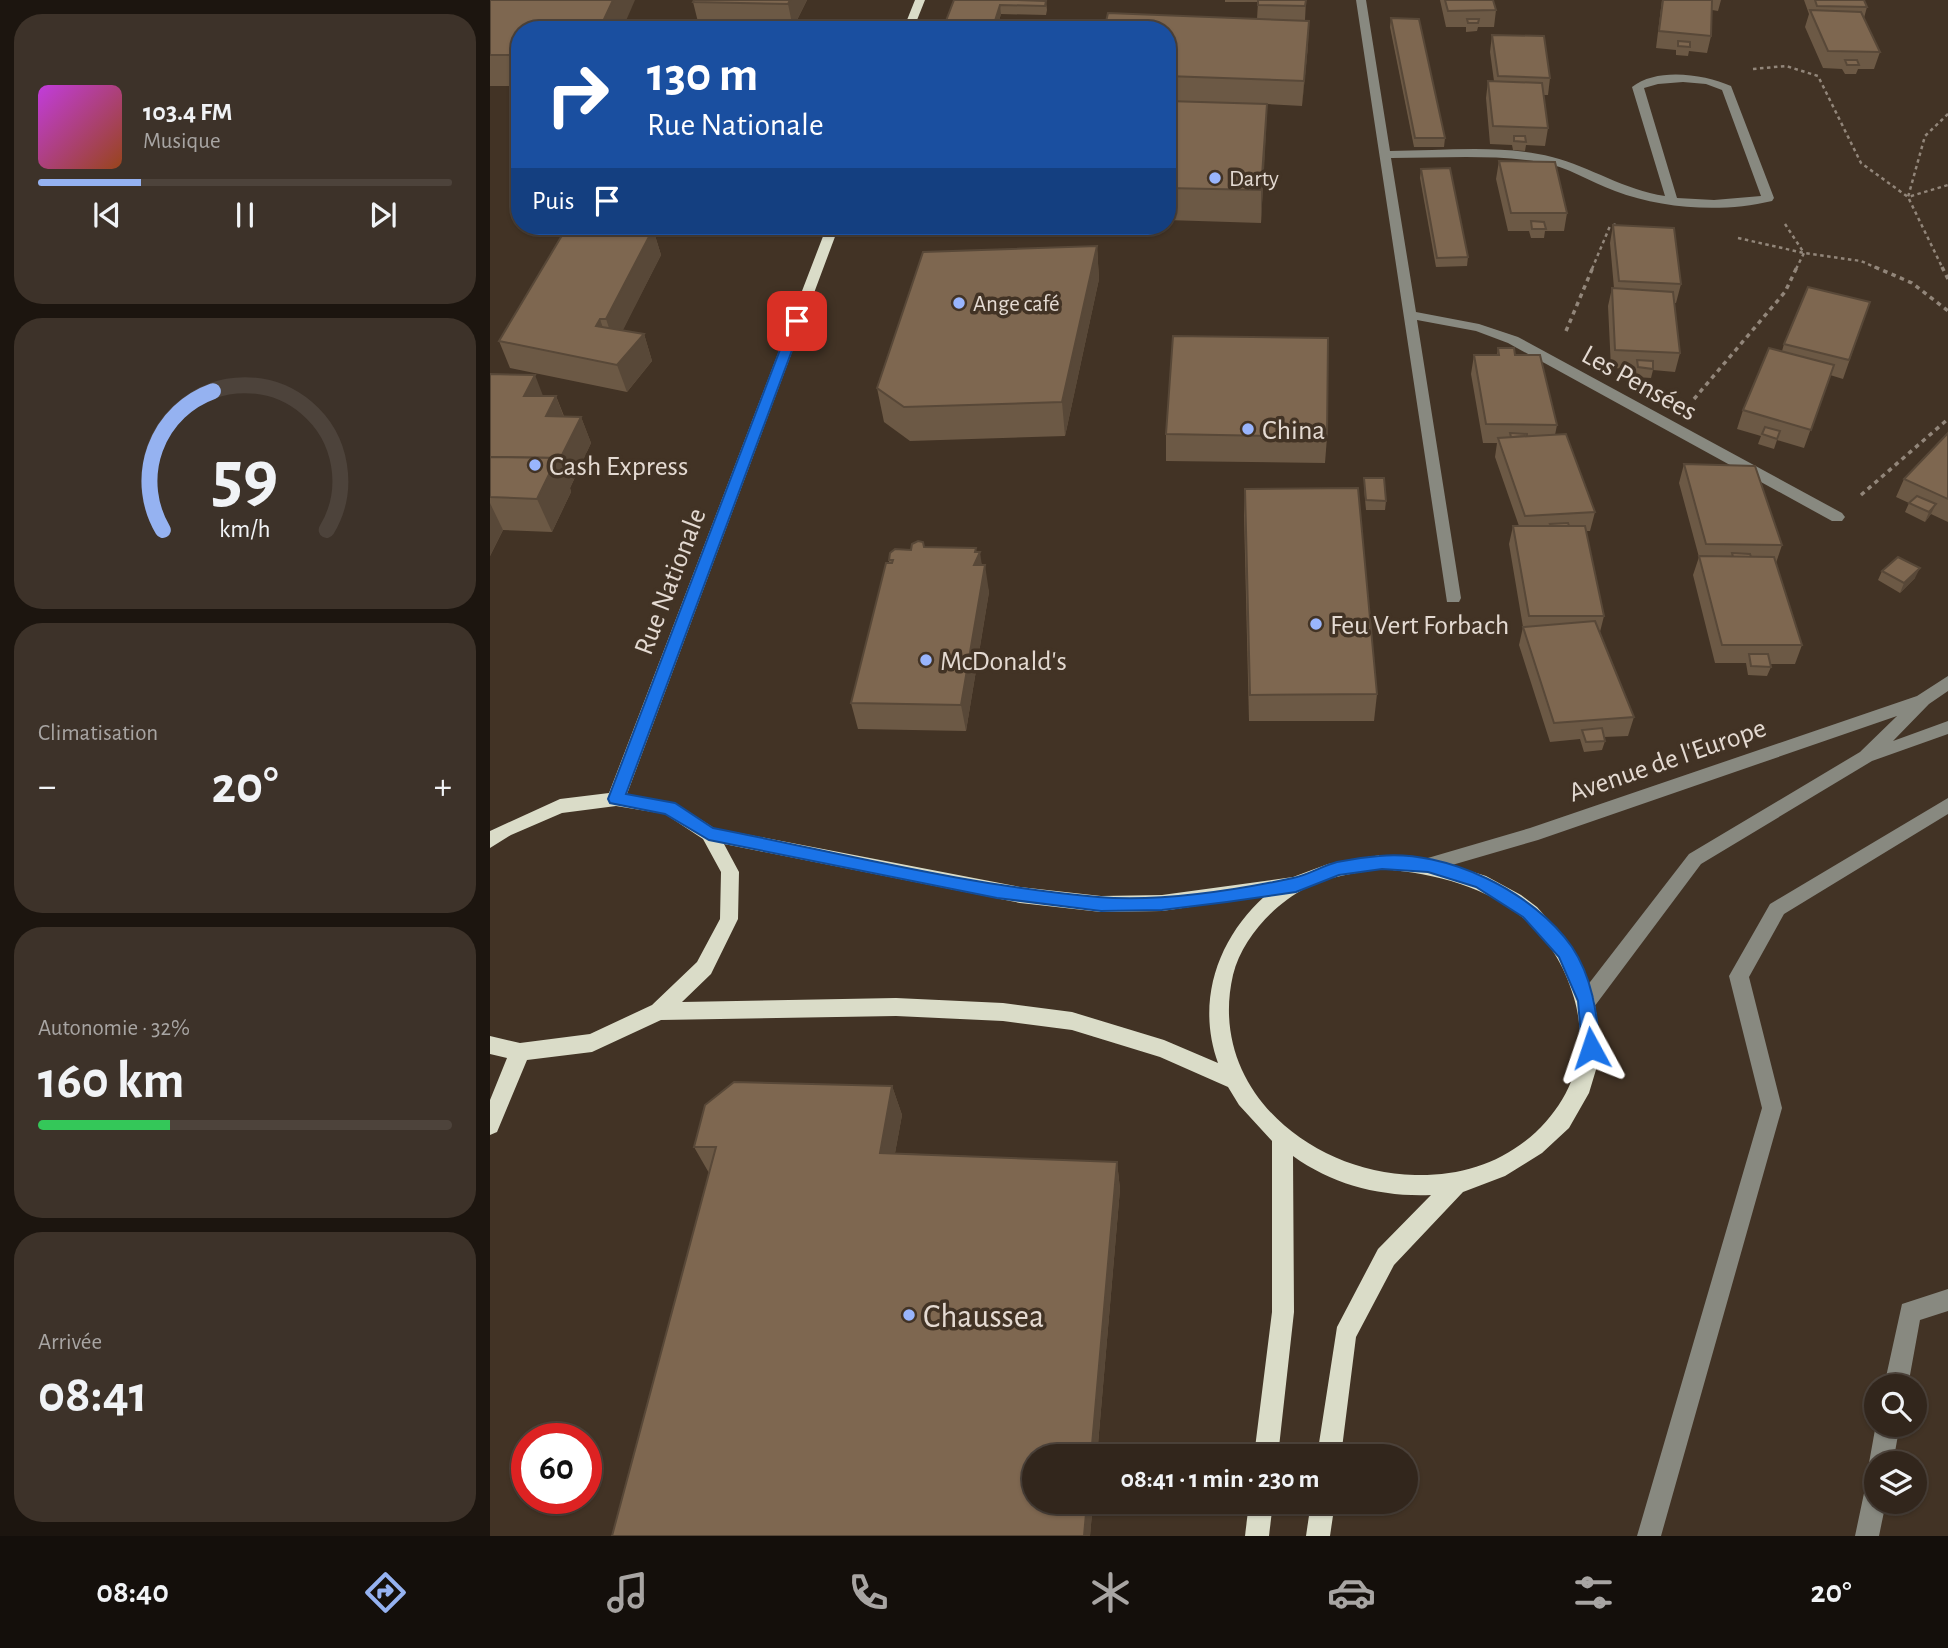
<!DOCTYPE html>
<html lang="fr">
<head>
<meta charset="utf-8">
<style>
  :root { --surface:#32261c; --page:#3d3229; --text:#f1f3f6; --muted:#a8a5a3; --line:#4d433b; --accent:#95b2f1 }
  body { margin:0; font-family:"Alegreya Sans",sans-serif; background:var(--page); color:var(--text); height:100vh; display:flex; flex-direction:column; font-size:26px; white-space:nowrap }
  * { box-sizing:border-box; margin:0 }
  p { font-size:23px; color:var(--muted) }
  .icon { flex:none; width:38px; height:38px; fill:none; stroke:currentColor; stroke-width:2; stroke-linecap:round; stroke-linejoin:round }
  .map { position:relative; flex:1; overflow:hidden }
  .details { display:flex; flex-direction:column; gap:14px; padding:14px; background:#1c150f; width:490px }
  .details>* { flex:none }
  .top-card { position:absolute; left:21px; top:21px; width:665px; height:214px; border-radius:28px; box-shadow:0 2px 5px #0004,0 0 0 2px var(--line); background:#1a4fa0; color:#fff; overflow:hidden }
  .buttons { position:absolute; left:1374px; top:1374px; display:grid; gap:14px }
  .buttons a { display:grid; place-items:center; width:63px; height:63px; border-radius:50%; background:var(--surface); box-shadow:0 2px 5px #0004,0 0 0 2px var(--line); font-size:35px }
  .speed { position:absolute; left:21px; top:1423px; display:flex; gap:14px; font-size:35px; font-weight:700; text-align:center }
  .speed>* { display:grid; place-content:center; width:91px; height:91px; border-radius:50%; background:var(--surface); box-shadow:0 2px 5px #0004,0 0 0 2px var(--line); line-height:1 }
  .speed .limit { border:10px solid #d22; background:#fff; color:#111 }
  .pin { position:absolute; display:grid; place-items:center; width:60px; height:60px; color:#fff; margin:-30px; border-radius:14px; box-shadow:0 4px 10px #0006 }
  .me { position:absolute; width:77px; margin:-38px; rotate:355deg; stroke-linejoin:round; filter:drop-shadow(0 0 5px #0008) }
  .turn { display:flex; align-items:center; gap:24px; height:147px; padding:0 21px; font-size:32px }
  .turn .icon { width:91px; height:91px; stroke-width:2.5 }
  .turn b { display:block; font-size:49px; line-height:60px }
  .then { display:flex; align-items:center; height:66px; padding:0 21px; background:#0003; gap:14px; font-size:26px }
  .big { font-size:52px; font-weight:700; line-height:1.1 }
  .details .card { flex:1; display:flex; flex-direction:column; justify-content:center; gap:10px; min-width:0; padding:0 24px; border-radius:28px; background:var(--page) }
  .details .dial { align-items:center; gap:0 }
  .dial svg { height:182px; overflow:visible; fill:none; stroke:var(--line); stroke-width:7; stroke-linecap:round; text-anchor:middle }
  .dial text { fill:var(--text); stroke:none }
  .song { display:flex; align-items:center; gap:21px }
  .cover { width:84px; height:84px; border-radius:10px; background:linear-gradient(135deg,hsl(290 70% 55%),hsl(20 70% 35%)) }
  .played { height:7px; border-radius:4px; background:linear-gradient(90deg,var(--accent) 25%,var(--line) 25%) }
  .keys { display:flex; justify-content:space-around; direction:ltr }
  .heat { display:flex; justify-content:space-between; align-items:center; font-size:38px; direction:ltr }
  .charge { height:10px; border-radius:5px; background:linear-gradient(90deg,#34c759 32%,var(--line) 0) }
  .trip { position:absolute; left:532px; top:1444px; width:396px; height:70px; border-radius:35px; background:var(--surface); box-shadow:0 2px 5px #0004,0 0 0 2px var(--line); font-weight:700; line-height:70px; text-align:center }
  .tabs { display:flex; height:112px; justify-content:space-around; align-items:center; background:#140f0b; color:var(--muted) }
  .tabs .icon { width:49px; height:49px }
  .tabs .current { color:var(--accent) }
  .tabs b { font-size:32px; color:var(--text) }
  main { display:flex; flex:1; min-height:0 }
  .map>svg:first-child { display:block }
</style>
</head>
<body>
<main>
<section class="details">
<div class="card">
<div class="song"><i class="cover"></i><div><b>103.4 FM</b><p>Musique</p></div></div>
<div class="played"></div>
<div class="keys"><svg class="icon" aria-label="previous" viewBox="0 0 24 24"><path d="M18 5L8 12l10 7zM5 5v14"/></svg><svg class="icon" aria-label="pause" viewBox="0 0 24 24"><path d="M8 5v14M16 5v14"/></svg><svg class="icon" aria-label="next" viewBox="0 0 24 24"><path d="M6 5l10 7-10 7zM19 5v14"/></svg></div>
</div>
<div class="card dial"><svg viewBox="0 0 100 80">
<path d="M14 69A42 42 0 1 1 86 69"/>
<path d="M14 69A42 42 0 0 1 36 8" stroke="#95b2f1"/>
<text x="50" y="56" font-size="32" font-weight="700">59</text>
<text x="50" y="72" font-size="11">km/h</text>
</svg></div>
<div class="card"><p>Climatisation</p>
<div class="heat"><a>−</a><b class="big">20°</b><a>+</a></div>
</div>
<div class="card"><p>Autonomie · 32%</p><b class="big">160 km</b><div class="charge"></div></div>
<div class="card"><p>Arrivée</p><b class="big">08:41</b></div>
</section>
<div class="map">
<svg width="1458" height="1536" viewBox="0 0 1458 1536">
  <rect width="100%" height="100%" fill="#423325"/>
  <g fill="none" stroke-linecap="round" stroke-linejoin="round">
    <g stroke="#92867a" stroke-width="2.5" stroke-dasharray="3.5 3.5" stroke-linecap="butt">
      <path d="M1263 69 1296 66 1328 76 1371 163 1418 197 1453 269"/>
      <path d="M1458 114 1435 136 1418 197 1458 185"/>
      <path d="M1295 224 1314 253 1306 269"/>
      <path d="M1248 238 1314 253 1371 261 1389 269"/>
      <path d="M1102 269 1120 226 1127 224"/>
    </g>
    <g stroke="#92867a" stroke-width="3.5" stroke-dasharray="4.5 4.5" stroke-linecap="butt">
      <path d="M1385 267 1422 283 1458 311"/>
      <path d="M1452 267 1458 279"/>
      <path d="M1076 331 1103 267"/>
      <path d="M1204 399 1295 292 1307 267"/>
      <path d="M1371 495 1458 419"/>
    </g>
    <g fill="#888980" fill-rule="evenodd">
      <path d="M866 0H876L900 151C953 151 1011 144 1062 157 1101 167 1134 190 1175 196L1142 87C1167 67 1214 74 1241 86L1284 198 1282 201C1232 213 1173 209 1125 191 1100 182 1077 166 1050 162 1002 154 950 158 901 158L926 312 989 324 1028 337 1352 513 1355 517 1352 521H1342L1018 343 986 331 927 320 971 598 969 602H957ZM1193 82 1216 84 1232 90 1271 196 1224 200 1187 198 1154 88 1168 84Z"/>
      <path d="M1458 676V691L1439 704 1403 741 1458 721V734L1382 761 1211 864 1104 1007 1097 1009 1090 1007 1087 1001 1090 995 1199 854 1370 752 1407 716 1048 840 938 872 931 870 929 865 931 860 1040 828 1427 696Z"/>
      <path d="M1458 798V814L1294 914 1259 977 1292 1108 1171 1536H1147L1272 1108 1239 976 1280 904Z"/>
      <path d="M1458 1289V1311L1430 1320 1418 1386H1394L1412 1304Z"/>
      <path d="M1386 1424H1410L1403 1463H1386V1473L1379 1463Z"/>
      <path d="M1386 1476V1502H1396L1389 1536H1365L1377 1479Z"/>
    </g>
    <g fill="#dadcc8" fill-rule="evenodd">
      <path d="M425 0H435L423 30H413Z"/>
      <path d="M337 226H349L137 794 185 803 224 828 530 887 611 896 672 895 803 877 838 864 870 858 892 855 912 856 951 862 996 876 1031 895 1047 907 1070 933 1088 962 1104 999 1109 1031 1108 1063 1099 1093 1079 1128 1052 1153 1015 1176 973 1192 904 1265 866 1337 851 1456H827L847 1327 888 1249 941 1195C891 1197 843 1185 803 1156L804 1312 788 1456H764L782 1312V1141L749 1105 738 1087 670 1057 582 1030 513 1021 406 1016 171 1020 102 1052 37 1060 7 1132 0 1135V1100L17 1058 0 1054V1036L30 1043 100 1034 162 1005 207 962 230 919 231 872 213 839 175 814 126 806 72 813 21 835 0 848V831L70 799 119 793ZM234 844 530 903 611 912 672 911 775 896C727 939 706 1002 728 1063L674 1040 582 1012 513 1003 406 998 192 1002 221 974 248 919 249 872ZM892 869C978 876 1058 907 1084 998 1099 1049 1084 1096 1046 1132 1012 1163 971 1176 925 1175 820 1173 717 1088 743 975 752 939 783 905 816 888 839 876 866 873 892 869Z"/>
      <path d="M759 1502H783L779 1536H755Z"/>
      <path d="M821 1502H845L840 1536H816Z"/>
    </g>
  </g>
  <g fill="#6c5945">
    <path d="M0 0 30 30V86H0Z"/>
    <path d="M317 0 303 28 209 26 203 2Z"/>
    <path d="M464 0 556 1 557 10 556 15 511 14 506 30H455L454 26Z"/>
    <path d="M735 0H816L815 20 818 45 812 106 777 104 771 223 677 220V30L767 19 768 2H735Z"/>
    <path d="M950 0H1003L1006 10 1004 27H988L987 31 976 32V27H956Z"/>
    <path d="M1172 0H1231L1228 11 1222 10 1221 36 1217 53 1199 51 1198 56 1186 55V50L1166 48Z"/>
    <path d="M1314 0H1374L1377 7 1374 18 1390 52 1384 69H1368L1366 74H1355L1352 69 1333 68 1315 27 1319 14Z"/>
    <path d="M901 18 955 138 954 147H924L900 27Z"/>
    <path d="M1002 35 1060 78 1058 95H1054L1058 128 1055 146 1036 145 1035 151 1023 150 1022 145 1000 144 996 98 998 81H1004L1000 52Z"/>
    <path d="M1009 161 1077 213 1074 231H1055L1054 238H1041L1039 231H1018L1006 179Z"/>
    <path d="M931 169 978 257 977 266 946 267 930 178Z"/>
    <path d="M1123 225 1191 284 1186 303H1184L1190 353 1185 372 1163 370 1161 378 1146 377 1145 369 1121 368 1118 306 1122 288H1124L1120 243Z"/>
    <path d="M163 229 171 255 132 331 154 334 162 361 137 392 20 368 9 341Z"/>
    <path d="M607 246 609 279 575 436 420 441 394 422 387 388Z"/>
    <path d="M1380 302 1353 379 1340 375 1314 448 1287 440 1284 449 1268 444 1271 436 1247 429 1253 410 1292 351 1294 344Z"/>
    <path d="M1008 348 1025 355 1067 425 1065 435 1105 512 1100 531H1096L1114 616 1110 632 1144 717 1138 736 1114 737 1115 741 1112 750 1094 752 1090 739 1060 742 1029 645 1033 627 1019 544 1023 526H1029L1005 457 1007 443H993L981 374 984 355H1007Z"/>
    <path d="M0 374 53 396H66L74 416 91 417 101 443 80 488 81 492 62 532 13 530 0 556Z"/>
    <path d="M1458 433V522L1441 514 1435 522 1415 512 1419 503 1406 497 1414 479Z"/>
    <path d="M676 434 837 437 835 463 676 461Z"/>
    <path d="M1194 464 1292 545 1286 563 1312 645 1305 664H1280L1281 667 1277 676 1258 675 1256 663H1225L1203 575 1209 557 1189 483Z"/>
    <path d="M874 478 896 501 895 510H876L874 488Z"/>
    <path d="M755 489 887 694 884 721H759L754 515Z"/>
    <path d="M434 547 486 548V552L492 565 499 592 476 731 368 729 361 703 399 563V560L421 550Z"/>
    <path d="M1392 571 1425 578 1410 593 1388 580Z"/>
    <path d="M244 1082 402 1086 412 1115 405 1153 627 1162 630 1189 607 1456H544V1502H603L600 1536H122L219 1173 204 1147 215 1105Z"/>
  </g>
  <g fill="#584838">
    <path d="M123 0H145L132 30H109Z"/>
    <path d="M300 0H317L303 28 298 4Z"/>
    <path d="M510 5 511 14 506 30H503V27Z"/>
    <path d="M819 21 818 45 812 106 814 81Z"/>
    <path d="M777 104 776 135 771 223V190Z"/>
    <path d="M163 229 171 255 125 346 116 319Z"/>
    <path d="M607 246 609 279 575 436 572 402Z"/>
    <path d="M110 319 119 346 106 326Z"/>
    <path d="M154 334 162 361 137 392 127 365Z"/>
    <path d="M45 375 55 401 34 396Z"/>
    <path d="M66 396 76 423 56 416Z"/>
    <path d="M91 417 101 443 80 488 81 492 62 532 47 499 67 458Z"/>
    <path d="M0 503 13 530 0 556Z"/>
    <path d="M1446 504 1441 514 1435 522 1439 512Z"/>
    <path d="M486 548 487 558 490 552 493 573 495 565 499 592 476 731 471 705Z"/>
    <path d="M1430 568 1425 578 1410 593 1414 583Z"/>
    <path d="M402 1086 412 1115 400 1180 390 1153Z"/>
    <path d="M627 1162 630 1189 607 1456H601Z"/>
    <path d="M597 1502H603L600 1536H594Z"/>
  </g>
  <g fill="#7e6750" stroke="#584838" stroke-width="2">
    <path d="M0 0H123L109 30H30V55H0Z"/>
    <path d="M204 0H300L298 4 203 2Z"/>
    <path d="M464 0H527L556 1 555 6 510 5 503 27 454 26Z"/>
    <path d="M768 0H816L815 6 768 5Z"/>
    <path d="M955 0H1003L1006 10 958 11Z"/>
    <path d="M1173 0H1222L1221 36 1169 31Z"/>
    <path d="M1325 0H1374L1377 7 1327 6Z"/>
    <path d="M1320 10 1371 12 1390 52 1338 51Z"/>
    <path d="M618 13 819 21 814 81 677 76V30H614Z"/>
    <path d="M901 18 929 19 955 138H925Z"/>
    <path d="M977 19H989L988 23H978Z"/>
    <path d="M518 26 568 27V30H516Z"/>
    <path d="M1002 35 1054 36 1060 78 1008 76Z"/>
    <path d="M1188 41 1200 42V47L1188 46Z"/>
    <path d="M1355 60H1367L1369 65H1357Z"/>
    <path d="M998 81 1052 83 1058 128 1003 126Z"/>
    <path d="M677 101 777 104 771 190 677 188Z"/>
    <path d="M1024 136H1035L1036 142 1024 141Z"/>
    <path d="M1009 161 1065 162 1077 213H1021Z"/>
    <path d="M960 168 978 257 947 258 931 169Z"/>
    <path d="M1041 221 1054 222 1056 229H1042Z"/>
    <path d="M1123 225 1184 228 1191 284 1129 281Z"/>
    <path d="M77 227 163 229 116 319H110L106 326 154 334 127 365 9 341Z"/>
    <path d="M607 246 572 402 414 407 387 388 433 252Z"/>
    <path d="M1318 287 1380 302 1359 360 1294 344Z"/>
    <path d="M1122 288 1183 292 1190 353 1125 350Z"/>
    <path d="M683 336 838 338 837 437 676 434Z"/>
    <path d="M1008 348H1024L1025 355H1050L1067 425 996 424 984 355H1009Z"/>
    <path d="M1279 348 1344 365 1321 430 1253 410Z"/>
    <path d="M1147 360 1163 361V369L1148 367Z"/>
    <path d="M0 374 45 375 34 396H66L56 416 91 417 69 461 67 458 0 457Z"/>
    <path d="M1275 427 1290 431 1287 439 1272 434Z"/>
    <path d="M1020 433 1037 434V436L1021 437Z"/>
    <path d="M1458 433V499L1414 479Z"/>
    <path d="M1076 434 1105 512 1035 516 1008 438Z"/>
    <path d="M0 457 67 458 47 499 0 497Z"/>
    <path d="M1194 464 1265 466 1292 545 1216 544Z"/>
    <path d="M874 478H894L896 501 876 500Z"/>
    <path d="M868 488 887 694 760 695 755 489Z"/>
    <path d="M1427 496 1446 504 1439 512 1419 503Z"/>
    <path d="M1078 523 1079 526H1061L1060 524Z"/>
    <path d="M1023 526H1095L1114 616H1039Z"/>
    <path d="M428 541 433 542 434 547 486 548 485 552H490L484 565H495L471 705 361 703 396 563H402L403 560H399L400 553 405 549 421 550 422 544Z"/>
    <path d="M1242 553 1260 554 1261 557H1243Z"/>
    <path d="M1209 556 1284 557 1312 645H1232Z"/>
    <path d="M1408 557 1430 568 1414 583 1392 571Z"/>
    <path d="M1105 621 1144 717 1064 723 1033 627Z"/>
    <path d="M1259 654H1278L1281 667 1261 666Z"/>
    <path d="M1112 728 1115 741 1096 742 1092 730Z"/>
    <path d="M244 1082 402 1086 390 1153 627 1162 601 1456H544V1502H597L594 1536H122L226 1147H204L215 1105Z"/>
  </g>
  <path fill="#1a73e8" stroke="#114b97" stroke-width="2" d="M307 317 313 321 136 794 185 803 223 828C351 853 479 886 608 897 671 902 742 891 803 878 818 875 832 866 847 862 861 859 876 857 889 856 956 849 1044 892 1082 947 1102 977 1107 1013 1110 1048L1107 1054 1101 1056 1094 1054 1092 1048 1088 1001 1069 957 1033 917 986 887 938 872 892 869 849 875 806 892 737 902 672 910 611 911 507 898 219 840 175 814 120 803 118 799 301 321Z"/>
  <g fill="#99b5fd" stroke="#423325" stroke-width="2.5">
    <circle cx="725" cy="178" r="7"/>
    <circle cx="469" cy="303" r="7"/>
    <circle cx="758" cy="429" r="7"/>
    <circle cx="45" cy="465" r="7"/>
    <circle cx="826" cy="624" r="7"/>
    <circle cx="436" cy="660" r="7"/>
    <circle cx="419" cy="1315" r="7"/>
  </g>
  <g text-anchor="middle" stroke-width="7" stroke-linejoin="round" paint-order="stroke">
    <g font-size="23" fill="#e4dad2" stroke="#423325" text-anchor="start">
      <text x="739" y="186">Darty</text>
      <text x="483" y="311">Ange café</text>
    </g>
    <g font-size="28" fill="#e4dad2" stroke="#423325">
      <text transform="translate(1150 382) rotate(29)" y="10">Les Pensées</text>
      <text transform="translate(179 581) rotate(-69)" y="10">Rue Nationale</text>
      <text transform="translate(1177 759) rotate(-19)" y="10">Avenue de l'Europe</text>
    </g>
    <g font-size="28" fill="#e4dad2" stroke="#423325" text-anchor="start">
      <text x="772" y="439">China</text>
      <text x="59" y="475">Cash Express</text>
      <text x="840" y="634">Feu Vert Forbach</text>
      <text x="450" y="670">McDonald's</text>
    </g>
    <g font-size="33" fill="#e4dad2" stroke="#423325" text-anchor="start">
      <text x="433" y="1327">Chaussea</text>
    </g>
  </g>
</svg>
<div class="buttons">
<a><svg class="icon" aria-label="search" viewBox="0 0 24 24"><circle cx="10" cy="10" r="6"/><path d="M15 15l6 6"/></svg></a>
<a><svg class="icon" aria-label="layers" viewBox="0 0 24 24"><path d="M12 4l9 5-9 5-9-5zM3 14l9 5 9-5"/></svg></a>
</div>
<div class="speed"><div class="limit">60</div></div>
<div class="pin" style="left:307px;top:321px;background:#d93025"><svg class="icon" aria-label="arrive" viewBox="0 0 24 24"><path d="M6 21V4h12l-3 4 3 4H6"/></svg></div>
<svg class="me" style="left:1101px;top:1048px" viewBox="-20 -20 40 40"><path d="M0-17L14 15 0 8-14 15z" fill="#1a73e8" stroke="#fff" stroke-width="4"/></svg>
<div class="trip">08:41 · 1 min · 230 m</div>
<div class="top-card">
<div class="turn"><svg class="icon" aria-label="right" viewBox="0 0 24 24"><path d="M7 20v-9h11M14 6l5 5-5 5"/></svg><div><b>130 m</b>Rue Nationale</div></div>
<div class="then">Puis<svg class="icon" aria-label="arrive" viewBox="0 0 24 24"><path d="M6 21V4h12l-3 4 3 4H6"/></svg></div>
</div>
</div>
</main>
<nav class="tabs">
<b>08:40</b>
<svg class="icon current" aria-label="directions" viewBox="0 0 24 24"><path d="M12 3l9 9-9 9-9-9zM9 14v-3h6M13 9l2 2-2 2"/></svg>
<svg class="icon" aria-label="music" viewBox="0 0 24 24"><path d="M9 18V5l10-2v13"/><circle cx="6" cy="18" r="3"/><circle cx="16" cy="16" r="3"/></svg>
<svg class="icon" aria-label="phone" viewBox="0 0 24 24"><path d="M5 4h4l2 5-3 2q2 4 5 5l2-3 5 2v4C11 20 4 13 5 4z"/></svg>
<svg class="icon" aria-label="climate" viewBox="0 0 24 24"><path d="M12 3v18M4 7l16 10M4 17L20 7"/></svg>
<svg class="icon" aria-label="car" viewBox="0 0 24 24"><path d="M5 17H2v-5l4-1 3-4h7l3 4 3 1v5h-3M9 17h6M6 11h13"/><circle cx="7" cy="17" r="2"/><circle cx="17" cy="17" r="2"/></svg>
<svg class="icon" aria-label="filters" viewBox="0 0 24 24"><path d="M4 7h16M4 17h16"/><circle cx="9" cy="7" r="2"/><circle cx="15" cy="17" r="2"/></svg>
<b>20°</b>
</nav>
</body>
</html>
